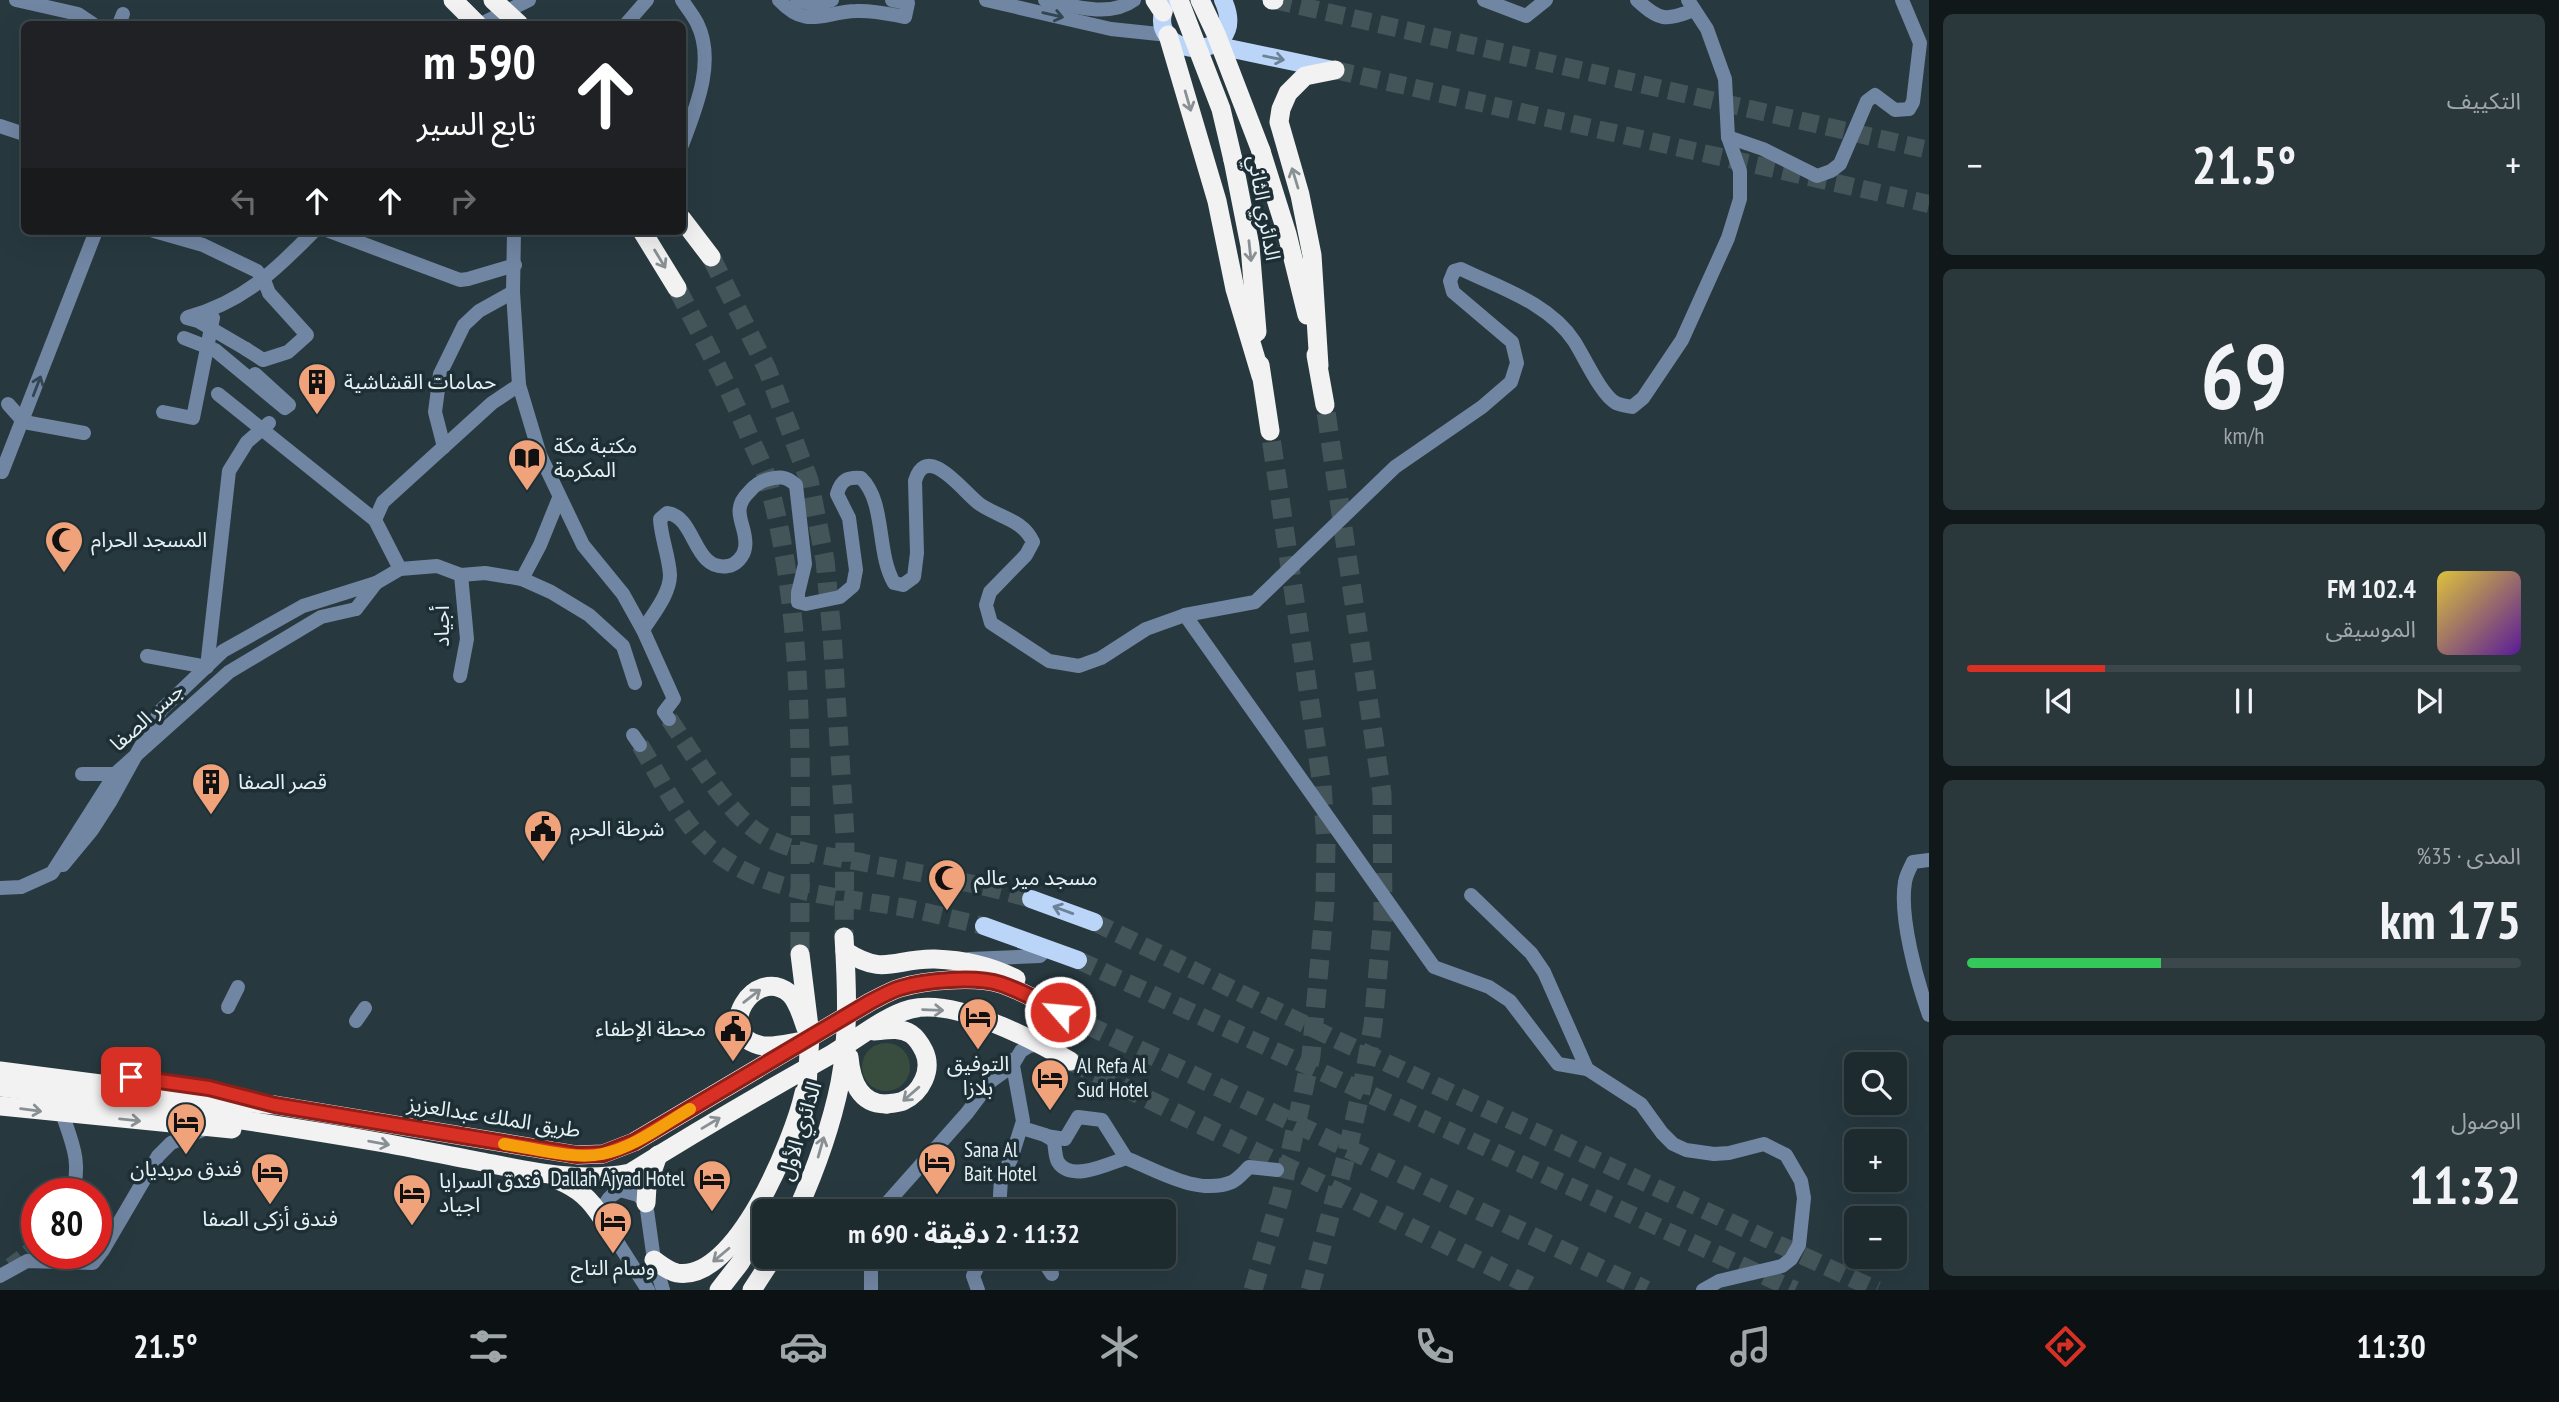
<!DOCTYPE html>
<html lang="ar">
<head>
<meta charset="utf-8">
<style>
  :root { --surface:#1d2b2f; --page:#2a373b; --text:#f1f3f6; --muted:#a0a7aa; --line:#3b474b; --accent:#d93025 }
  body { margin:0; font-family:"PT Sans Narrow","Noto Sans Arabic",sans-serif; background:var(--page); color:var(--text); direction:rtl; height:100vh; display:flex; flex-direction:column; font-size:26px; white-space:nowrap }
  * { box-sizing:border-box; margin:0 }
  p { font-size:23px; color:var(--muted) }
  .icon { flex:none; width:38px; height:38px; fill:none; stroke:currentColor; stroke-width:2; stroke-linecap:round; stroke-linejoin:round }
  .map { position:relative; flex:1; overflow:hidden; direction:ltr }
  .sheet { display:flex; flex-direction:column; gap:14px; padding:14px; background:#10181a; width:630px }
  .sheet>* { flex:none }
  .top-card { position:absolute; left:21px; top:21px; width:665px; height:214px; border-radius:10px; box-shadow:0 7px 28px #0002,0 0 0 2px var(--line); direction:rtl; background:#202124; color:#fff; overflow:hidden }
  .controls { position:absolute; left:1844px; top:1052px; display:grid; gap:14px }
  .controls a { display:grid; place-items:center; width:63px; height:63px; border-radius:10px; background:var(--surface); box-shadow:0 7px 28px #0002,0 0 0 2px var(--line); font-size:35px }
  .speed { position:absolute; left:21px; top:1178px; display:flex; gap:14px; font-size:35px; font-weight:700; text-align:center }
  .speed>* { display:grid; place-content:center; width:91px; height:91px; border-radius:50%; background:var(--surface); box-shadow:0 7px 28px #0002,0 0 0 2px var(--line); line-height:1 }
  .speed .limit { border:10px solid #d22; background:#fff; color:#111 }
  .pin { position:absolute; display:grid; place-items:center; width:60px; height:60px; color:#fff; margin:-30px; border-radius:14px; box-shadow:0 4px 10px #0006 }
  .me { position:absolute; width:77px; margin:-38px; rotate:297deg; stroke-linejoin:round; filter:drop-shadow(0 0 5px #0008) }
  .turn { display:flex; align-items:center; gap:24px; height:147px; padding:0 35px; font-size:32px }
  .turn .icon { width:91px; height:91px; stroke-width:2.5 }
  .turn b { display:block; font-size:49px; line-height:60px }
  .lanes { display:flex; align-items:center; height:66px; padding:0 35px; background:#0003; justify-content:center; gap:35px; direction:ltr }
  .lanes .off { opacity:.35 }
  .big { font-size:52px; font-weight:700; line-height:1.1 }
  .sheet .tile { flex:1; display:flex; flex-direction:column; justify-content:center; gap:10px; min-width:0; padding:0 24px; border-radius:10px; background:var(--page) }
  .sheet .dial { align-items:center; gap:0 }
  .dial b { font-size:91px; line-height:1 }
  .song { display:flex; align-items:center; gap:21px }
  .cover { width:84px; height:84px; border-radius:10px; background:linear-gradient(135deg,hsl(50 70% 55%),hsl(270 70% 35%)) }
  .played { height:7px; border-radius:4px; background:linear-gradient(90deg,var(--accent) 25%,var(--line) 25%) }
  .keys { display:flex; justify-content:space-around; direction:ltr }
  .heat { display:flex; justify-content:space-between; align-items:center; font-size:38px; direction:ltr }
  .charge { height:10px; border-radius:5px; background:linear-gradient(90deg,#34c759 35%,var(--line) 0) }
  .trip { position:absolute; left:752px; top:1199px; width:424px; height:70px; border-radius:10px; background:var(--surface); box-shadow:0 7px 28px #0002,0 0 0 2px var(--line); font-weight:700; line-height:70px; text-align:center; direction:rtl }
  .dock { display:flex; height:112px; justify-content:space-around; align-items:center; background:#0c1113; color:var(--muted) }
  .dock .icon { width:49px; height:49px }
  .dock .active { color:var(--accent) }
  .dock b { font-size:32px; color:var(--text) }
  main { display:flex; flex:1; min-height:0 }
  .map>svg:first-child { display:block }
</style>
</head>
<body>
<main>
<section class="sheet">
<div class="tile"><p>التكييف</p>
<div class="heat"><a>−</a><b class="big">21.5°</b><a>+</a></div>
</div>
<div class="tile dial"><b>69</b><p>km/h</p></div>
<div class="tile">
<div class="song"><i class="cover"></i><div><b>102.4 FM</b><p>الموسيقى</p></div></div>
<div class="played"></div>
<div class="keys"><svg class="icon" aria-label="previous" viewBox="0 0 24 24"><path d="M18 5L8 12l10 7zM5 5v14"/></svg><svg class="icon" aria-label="pause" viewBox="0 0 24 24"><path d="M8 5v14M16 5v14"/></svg><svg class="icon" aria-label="next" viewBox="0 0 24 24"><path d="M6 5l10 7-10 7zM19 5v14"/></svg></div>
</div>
<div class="tile"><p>المدى · 35%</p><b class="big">175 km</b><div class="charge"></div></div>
<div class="tile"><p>الوصول</p><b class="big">11:32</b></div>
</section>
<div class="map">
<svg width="1929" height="1290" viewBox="0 0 1929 1290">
  <rect width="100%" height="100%" fill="#27393f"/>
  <circle fill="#394d3e" cx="886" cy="1067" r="24"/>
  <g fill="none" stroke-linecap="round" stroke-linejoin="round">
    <path stroke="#44555a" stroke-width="14" stroke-dasharray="14 7" stroke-linecap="butt" d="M10 1265 37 1244"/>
    <g stroke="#44555a" stroke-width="18" stroke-dasharray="18 9" stroke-linecap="butt">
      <path d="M1274 0 1929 150"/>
      <path d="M1335 70 1929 204"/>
      <path d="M669 719C693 753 727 814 762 835 792 853 831 856 865 863 921 873 976 883 1031 899"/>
      <path d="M640 745C660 777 681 822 709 847 761 893 835 896 901 907 929 912 957 920 984 926"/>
      <path d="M1094 922 1335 1039 1877 1290"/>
      <path d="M1078 960 1795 1290"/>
    </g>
    <g stroke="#44555a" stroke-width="19" stroke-dasharray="19 10" stroke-linecap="butt">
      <path d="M711 257 767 369 809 480 825 560 832 634 845 835 844 937"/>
      <path d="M677 288C702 337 728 385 749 436 756 452 765 468 769 485 809 634 799 801 800 954"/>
      <path d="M1060 1012 1646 1290"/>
      <path d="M1070 1061 1539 1290"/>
      <path d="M1253 1290 1281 1195 1311 1056 1325 902 1326 843 1322 785 1270 431"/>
      <path d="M1310 1290 1347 1153 1363 1082 1373 1025 1383 916 1382 794 1325 405"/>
    </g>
    <g stroke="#7186a3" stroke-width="14">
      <path d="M16 0 78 14 93 24"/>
      <path d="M682 0C687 8 693 15 697 23 716 61 696 108 682 145"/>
      <path d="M779 0C807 30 823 12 856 11 873 10 889 14 905 17L908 3 892 0"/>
      <path d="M797 0 815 5 832 0"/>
      <path d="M986 0 1111 29 1168 35"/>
      <path d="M1045 0C1072 6 1110 18 1134 0"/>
      <path d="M1484 0 1526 16 1546 0"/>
      <path d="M1637 0C1660 21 1665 21 1694 10"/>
      <path d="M119 24 123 14"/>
      <path d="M481 24 529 0"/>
      <path d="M626 24 647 0"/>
      <path d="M0 126 24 134"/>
      <path d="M1728 137 1763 149 1817 176 1831 171 1840 164 1867 101 1875 95 1895 110 1909 109 1913 102 1920 43 1902 0"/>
      <path d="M154 231 203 245 257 271 264 280 269 293 307 335 288 352 263 360 246 349"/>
      <path d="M329 231 460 280 468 279 515 265"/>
      <path d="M514 231 513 292 519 385 540 455 583 545 623 594 643 630 674 699 664 712 669 719"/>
      <path d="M188 317C243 302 275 271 314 231"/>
      <path d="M218 394 375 520 400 569"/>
      <path d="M8 404 24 422 84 433"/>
      <path d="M163 412 193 418 213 318"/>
      <path d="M444 447 435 412 440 374 464 325 479 311 513 292"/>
      <path d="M2 472 96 231"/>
      <path d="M375 520 383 502 492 403 519 385"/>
      <path d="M522 579 540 545 559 498"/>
      <path d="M356 609 376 583"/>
      <path d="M1185 615 1434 967 1489 987 1510 1001 1558 1064 1587 1069"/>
      <path d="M643 630C653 614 670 594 670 575 669 556 661 538 660 519L667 513C696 516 693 572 728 566 736 565 744 556 745 548 749 527 728 512 749 492 754 486 759 482 766 480 779 476 786 476 796 485L805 564 798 593V602L806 604 840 597 853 586 856 570 849 518 837 494C841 480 847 477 861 478 886 502 876 552 894 583L903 585 914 577 917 553 915 481C927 439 967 497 981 505 1001 518 1023 520 1033 542L1026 555 990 592 986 605 991 623 1049 661 1079 666 1101 658 1146 629 1185 615 1255 602 1395 467 1482 407 1511 382 1517 363 1512 342 1453 292 1450 281 1454 271 1461 269C1500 288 1549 303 1574 341 1584 356 1601 395 1616 403 1620 405 1627 406 1632 407L1643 398 1682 340 1728 238 1740 199V171L1728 137 1725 79 1707 29 1688 0"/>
      <path d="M147 656 207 667 229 471 247 442 269 423"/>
      <path d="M460 676 467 639 461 575"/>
      <path d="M633 735 640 745"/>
      <path d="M82 774H115"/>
      <path d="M1929 860 1913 862C1910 868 1906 875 1905 882 1899 917 1917 981 1929 1015"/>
      <path d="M63 865 92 830 110 802 161 710 223 651 303 606 376 583 400 569 437 566 461 575 485 573 522 579 551 592 589 615 623 646 635 683"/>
      <path d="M1471 895 1531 953 1544 972 1587 1069 1641 1104 1662 1133 1673 1144 1686 1150 1714 1154 1729 1153 1764 1144 1786 1155 1801 1181 1804 1198 1799 1245 1791 1259 1782 1266 1719 1281 1703 1290"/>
      <path d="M969 959 1040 956 1047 948"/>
      <path d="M228 1007 238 987"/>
      <path d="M356 1021 365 1008"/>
      <path d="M62 1113C72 1143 82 1162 72 1194"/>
      <path d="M1022 1128 1045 1135 1054 1141C1055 1147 1055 1157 1058 1162 1071 1183 1110 1163 1126 1158 1158 1171 1198 1196 1232 1182 1238 1179 1244 1172 1249 1167L1277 1170"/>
      <path d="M1046 1136 1065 1139 1078 1117 1102 1120 1126 1158"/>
      <path d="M880 1211 967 1113 991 1081 1012 1066 1021 1051 1029 1046 1040 1044"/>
      <path d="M999 1211 1001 1179 1011 1159 1023 1121 1012 1060"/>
      <path d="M1040 1256 1052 1274"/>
      <path d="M0 1276 27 1261 93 1263 103 1250 158 1156 171 1143 207 1128"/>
      <path d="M648 1290 602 1218C604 1204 607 1197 620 1190L638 1195 646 1203 654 1260 663 1290"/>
      <path d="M871 1290V1256"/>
      <path d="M978 1290 973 1276 983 1256"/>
    </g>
    <g stroke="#bbd5f8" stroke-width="18">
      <path d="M1168 0C1135 61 1254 67 1223 0"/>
      <path d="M1214 45 1333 70"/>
      <path d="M1031 899 1094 922"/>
      <path d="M984 926 1078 960"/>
    </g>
    <g stroke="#f2f2f2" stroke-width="19">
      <path d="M453 0 477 24"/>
      <path d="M1155 0 1163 12"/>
      <path d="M1272 0H1274"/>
      <path d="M1168 35 1217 201 1235 289 1261 376"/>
      <path d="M1261 151 1287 234 1307 315"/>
      <path d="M1233 160 1250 246 1257 332"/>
      <path d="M682 219 711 257"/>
      <path d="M642 231 677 288"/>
      <path d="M1316 355 1325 405"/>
      <path d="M1260 365 1270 431"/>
      <path d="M1319 366 1312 255 1300 195 1279 122 1281 109 1288 93 1305 76 1335 70"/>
      <path d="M845 951C885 977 894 958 935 959 963 960 991 966 1016 979"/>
      <path d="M874 1031C886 1030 900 1027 911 1034 917 1038 921 1045 924 1051 933 1070 921 1093 903 1101 899 1103 892 1103 887 1104"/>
      <path d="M797 1042C786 1044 770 1048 759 1045 713 1033 754 965 789 993 798 1001 802 1017 806 1028"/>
      <path d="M0 1071 240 1102 275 1105 577 1155 603 1154 634 1142 870 1002C880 997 890 991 900 988 925 980 976 976 1001 984 1022 991 1041 1002 1060 1012"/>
      <path d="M0 1087C129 1103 256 1121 384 1143 417 1149 450 1156 483 1162 533 1172 580 1183 630 1173 697 1131 764 1092 832 1054 856 1040 884 1016 911 1009 955 998 1032 1039 1070 1061"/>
      <path d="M0 1106 232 1129"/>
      <path d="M558 1180C579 1189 590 1199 602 1218"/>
      <path d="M646 1203 647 1186 658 1155"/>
      <path d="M654 1260C661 1265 668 1271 677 1273 736 1283 794 1138 804 1093"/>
      <path d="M719 1290 740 1263 765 1221"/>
      <path d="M752 1290 774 1256"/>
    </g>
    <g stroke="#7186a3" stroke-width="14">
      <path d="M187 318 198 321 246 349"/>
      <path d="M184 338 215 350 285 408 289 405 255 374"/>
      <path d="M0 888 21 887 52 873 115 774 229 672 321 617 356 609"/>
    </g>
    <g stroke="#f2f2f2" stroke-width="19">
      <path d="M493 0 519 24"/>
      <path d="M1179 0 1221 109 1233 160"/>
      <path d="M1200 0 1216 34 1261 151"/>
      <path d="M800 954 810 1035 805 1121"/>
      <path d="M849 1057C851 1080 859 1105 887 1104"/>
      <path d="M797 1211C815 1171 831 1127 840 1083 849 1036 847 985 844 937"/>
    </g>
  </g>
  <defs><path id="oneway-shaft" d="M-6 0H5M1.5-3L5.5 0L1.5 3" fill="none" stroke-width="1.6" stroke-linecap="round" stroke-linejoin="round" transform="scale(1.75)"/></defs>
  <g stroke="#324550">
    <use href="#oneway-shaft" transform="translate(1053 15) rotate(13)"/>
    <use href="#oneway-shaft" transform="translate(37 386) rotate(-69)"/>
  </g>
  <g stroke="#6c8296">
    <use href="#oneway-shaft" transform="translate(1274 58) rotate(11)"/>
    <use href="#oneway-shaft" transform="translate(1063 910) rotate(-160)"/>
  </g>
  <g stroke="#889094">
    <use href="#oneway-shaft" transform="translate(1188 101) rotate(74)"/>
    <use href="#oneway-shaft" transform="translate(1295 178) rotate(-107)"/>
    <use href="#oneway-shaft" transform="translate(1250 251) rotate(84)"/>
    <use href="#oneway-shaft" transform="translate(660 259) rotate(59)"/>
    <use href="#oneway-shaft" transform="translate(752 996) rotate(-38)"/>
    <use href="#oneway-shaft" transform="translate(933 1010) rotate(2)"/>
    <use href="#oneway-shaft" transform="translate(911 1094) rotate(139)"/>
    <use href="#oneway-shaft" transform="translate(31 1110) rotate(7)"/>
    <use href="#oneway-shaft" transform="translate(130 1120) rotate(6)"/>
    <use href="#oneway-shaft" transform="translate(711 1123) rotate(-31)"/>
    <use href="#oneway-shaft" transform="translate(379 1143) rotate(10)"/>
    <use href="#oneway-shaft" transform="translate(821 1147) rotate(-74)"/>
    <use href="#oneway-shaft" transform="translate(721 1255) rotate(140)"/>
  </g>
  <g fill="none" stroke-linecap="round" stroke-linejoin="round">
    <defs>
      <path id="route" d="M131 1077 209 1088 275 1105 577 1155 603 1154 634 1142 870 1002C880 997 890 991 900 988 925 980 976 976 1001 984 1022 991 1041 1002 1060 1012"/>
    </defs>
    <use href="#route" stroke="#8d1f18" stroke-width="18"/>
    <use href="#route" stroke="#d93025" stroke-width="12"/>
    <path stroke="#f59e0b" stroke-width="12" d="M504 1144C533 1148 574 1160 602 1154 633 1148 663 1125 690 1109"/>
  </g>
  <defs>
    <symbol id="building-pin" viewBox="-11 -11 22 30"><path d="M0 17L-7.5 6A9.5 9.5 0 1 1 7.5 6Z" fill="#f0a27a" stroke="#1d2f35"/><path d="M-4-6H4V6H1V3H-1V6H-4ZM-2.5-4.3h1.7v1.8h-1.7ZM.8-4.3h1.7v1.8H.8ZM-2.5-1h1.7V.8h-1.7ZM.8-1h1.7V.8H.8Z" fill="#111"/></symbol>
    <symbol id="library-pin" viewBox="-11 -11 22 30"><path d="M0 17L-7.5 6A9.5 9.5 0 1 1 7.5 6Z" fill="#f0a27a" stroke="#1d2f35"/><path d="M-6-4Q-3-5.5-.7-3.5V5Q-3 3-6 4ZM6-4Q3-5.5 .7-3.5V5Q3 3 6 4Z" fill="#111"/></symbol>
    <symbol id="mosque-pin" viewBox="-11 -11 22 30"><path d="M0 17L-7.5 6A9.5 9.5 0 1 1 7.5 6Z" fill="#f0a27a" stroke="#1d2f35"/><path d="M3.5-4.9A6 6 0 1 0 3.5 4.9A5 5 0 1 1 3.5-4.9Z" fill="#111"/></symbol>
    <symbol id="civic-pin" viewBox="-11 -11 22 30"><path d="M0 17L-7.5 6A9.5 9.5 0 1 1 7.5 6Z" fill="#f0a27a" stroke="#1d2f35"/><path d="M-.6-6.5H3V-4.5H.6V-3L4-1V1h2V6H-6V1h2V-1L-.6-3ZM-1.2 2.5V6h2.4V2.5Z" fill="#111"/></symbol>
    <symbol id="hotel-pin" viewBox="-11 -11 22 30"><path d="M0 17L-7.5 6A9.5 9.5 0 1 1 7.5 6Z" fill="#f0a27a" stroke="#1d2f35"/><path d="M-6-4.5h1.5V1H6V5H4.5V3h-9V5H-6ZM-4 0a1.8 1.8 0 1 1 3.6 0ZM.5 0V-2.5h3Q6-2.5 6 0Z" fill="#111"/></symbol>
  </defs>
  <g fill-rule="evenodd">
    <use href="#building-pin" x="295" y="360" width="44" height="60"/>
    <use href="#library-pin" x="505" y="436" width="44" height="60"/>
    <use href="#mosque-pin" x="42" y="518" width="44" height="60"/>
    <use href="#building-pin" x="189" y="760" width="44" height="60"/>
    <use href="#civic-pin" x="521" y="807" width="44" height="60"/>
    <use href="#mosque-pin" x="925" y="856" width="44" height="60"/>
    <use href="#hotel-pin" x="956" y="995" width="44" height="60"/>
    <use href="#civic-pin" x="711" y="1007" width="44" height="60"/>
    <use href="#hotel-pin" x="1028" y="1056" width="44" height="60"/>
    <use href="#hotel-pin" x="164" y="1100" width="44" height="60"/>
    <use href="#hotel-pin" x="915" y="1140" width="44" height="60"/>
    <use href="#hotel-pin" x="248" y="1150" width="44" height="60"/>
    <use href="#hotel-pin" x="690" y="1157" width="44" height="60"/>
    <use href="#hotel-pin" x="390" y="1171" width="44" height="60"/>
    <use href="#hotel-pin" x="591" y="1199" width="44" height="60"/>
  </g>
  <g text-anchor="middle" stroke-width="7" stroke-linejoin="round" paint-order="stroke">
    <g font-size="21" fill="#e6f1f5" stroke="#1d2f35">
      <text transform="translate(1264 208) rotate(80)" y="7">الدائري الثاني</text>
      <text transform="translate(442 626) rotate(-90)" y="7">أجياد</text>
      <text transform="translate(147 717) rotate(-42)" y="7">جسر الصفا</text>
      <text transform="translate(494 1117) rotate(9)" y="7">طريق الملك عبدالعزيز</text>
      <text transform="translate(800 1131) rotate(-73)" y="7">الدائري الأول</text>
    </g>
    <g font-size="21" fill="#e6f1f5" stroke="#1d2f35" text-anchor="start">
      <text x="344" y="389">حمامات القشاشية</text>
      <text x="554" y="453">مكتبة مكة<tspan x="554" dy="24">المكرمة</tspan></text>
      <text x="91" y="547">المسجد الحرام</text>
      <text x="238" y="789">قصر الصفا</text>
      <text x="570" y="836">شرطة الحرم</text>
      <text x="974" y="885">مسجد مير عالم</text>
      <text x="706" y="1036" text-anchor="end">محطة الإطفاء</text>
      <text x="978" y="1071" text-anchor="middle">التوفيق<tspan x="978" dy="24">بلازا</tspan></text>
      <text x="1077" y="1073">Al Refa Al<tspan x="1077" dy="24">Sud Hotel</tspan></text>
      <text x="964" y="1157">Sana Al<tspan x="964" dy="24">Bait Hotel</tspan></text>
      <text x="186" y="1176" text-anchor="middle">فندق مريديان</text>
      <text x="685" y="1186" text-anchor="end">Dallah Ajyad Hotel</text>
      <text x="439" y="1188">فندق السرايا<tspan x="439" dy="24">اجياد</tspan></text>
      <text x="270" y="1226" text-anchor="middle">فندق أزكى الصفا</text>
      <text x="613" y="1275" text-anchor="middle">وسام التاج</text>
    </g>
  </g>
</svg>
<div class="controls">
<a><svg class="icon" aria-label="search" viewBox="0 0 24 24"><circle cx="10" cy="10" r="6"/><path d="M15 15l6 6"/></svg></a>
<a>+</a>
<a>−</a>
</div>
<div class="speed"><div class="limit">80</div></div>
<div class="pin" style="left:131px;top:1077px;background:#d93025"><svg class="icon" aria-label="arrive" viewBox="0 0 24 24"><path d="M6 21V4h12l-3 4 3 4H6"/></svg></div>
<svg class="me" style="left:1060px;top:1012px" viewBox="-20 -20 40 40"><circle r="17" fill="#d93025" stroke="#fff" stroke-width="3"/><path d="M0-11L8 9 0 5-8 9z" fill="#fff"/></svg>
<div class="trip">11:32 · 2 دقيقة · 690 m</div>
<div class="top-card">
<div class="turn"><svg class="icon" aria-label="ahead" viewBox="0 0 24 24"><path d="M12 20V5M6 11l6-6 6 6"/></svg><div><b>590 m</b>تابع السير</div></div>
<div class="lanes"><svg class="icon off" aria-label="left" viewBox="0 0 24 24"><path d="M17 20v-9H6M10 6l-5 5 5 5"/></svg><svg class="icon" aria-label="ahead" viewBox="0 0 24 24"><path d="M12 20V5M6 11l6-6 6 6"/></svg><svg class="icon" aria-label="ahead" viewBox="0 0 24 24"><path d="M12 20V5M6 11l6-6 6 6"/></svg><svg class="icon off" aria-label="right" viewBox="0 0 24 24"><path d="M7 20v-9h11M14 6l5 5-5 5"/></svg></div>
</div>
</div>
</main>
<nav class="dock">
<b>11:30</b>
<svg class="icon active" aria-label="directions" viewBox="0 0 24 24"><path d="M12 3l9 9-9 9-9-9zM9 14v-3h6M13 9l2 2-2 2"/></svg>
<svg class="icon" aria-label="music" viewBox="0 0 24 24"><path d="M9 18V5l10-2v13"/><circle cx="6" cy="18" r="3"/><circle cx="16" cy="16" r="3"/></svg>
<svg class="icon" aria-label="phone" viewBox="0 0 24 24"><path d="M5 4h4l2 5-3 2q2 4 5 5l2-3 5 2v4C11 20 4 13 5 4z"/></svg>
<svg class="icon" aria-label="climate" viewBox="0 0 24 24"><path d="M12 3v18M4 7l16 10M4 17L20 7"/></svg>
<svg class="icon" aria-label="car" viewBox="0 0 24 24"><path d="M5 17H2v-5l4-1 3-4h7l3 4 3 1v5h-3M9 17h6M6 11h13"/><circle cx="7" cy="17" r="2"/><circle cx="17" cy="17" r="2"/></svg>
<svg class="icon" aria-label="filters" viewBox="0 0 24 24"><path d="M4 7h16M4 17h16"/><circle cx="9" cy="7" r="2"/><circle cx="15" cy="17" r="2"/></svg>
<b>21.5°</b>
</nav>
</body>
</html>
